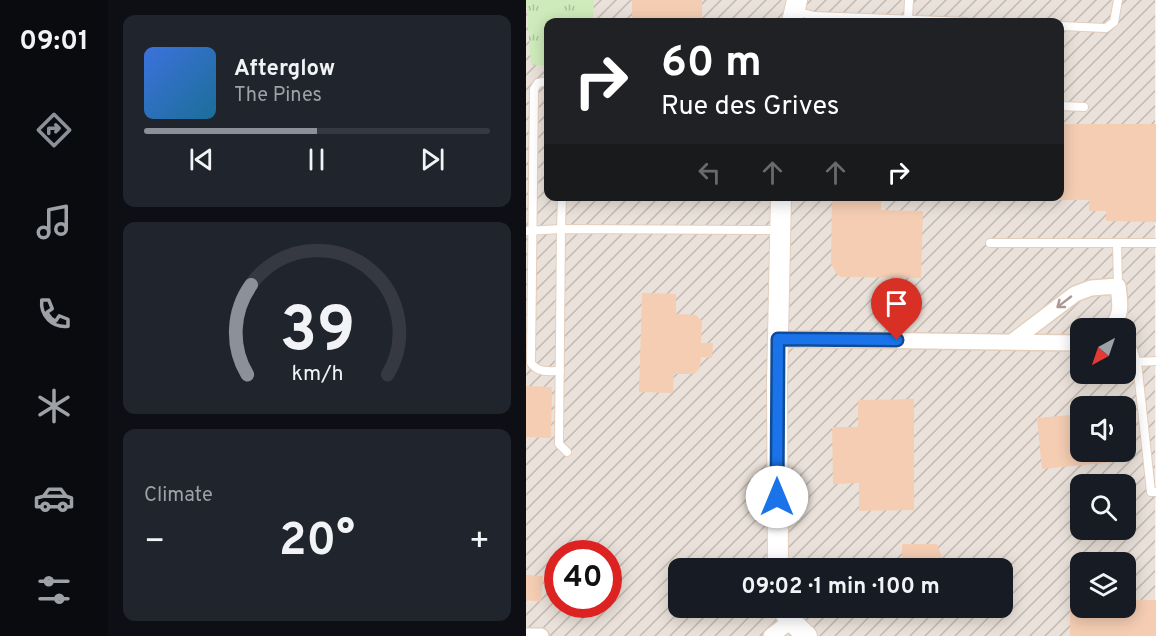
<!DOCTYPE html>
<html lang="en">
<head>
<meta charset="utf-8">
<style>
  :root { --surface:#171b24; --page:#20242c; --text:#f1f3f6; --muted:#9ea1a6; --line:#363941; --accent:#8c9099 }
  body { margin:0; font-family:Overpass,sans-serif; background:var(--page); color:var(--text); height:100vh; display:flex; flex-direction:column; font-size:22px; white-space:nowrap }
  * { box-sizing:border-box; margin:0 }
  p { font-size:20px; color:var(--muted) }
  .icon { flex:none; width:33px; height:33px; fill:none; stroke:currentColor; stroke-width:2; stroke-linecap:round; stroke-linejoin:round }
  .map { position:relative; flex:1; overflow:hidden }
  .drawer { display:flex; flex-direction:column; gap:15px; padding:15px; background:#0d0f14; width:418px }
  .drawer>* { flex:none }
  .guide { position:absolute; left:18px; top:18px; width:520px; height:183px; border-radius:12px; box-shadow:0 3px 15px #0003; background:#202124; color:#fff; overflow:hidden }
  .needle { width:39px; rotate:220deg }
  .tools { position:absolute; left:544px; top:318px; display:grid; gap:12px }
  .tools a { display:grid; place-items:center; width:66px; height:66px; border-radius:12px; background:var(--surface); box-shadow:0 3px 15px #0003; font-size:30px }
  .speed { position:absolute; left:18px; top:540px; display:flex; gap:12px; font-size:30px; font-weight:700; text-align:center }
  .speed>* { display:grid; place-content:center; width:78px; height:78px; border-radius:50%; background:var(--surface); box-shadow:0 3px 15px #0003; line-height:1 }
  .speed .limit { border:9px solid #d22; background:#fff; color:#111 }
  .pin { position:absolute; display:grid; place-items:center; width:51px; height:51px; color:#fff; margin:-62px -26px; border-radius:50% 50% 50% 0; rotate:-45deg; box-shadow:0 0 6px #0007 }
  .pin .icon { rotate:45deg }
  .me { position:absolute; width:66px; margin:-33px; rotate:0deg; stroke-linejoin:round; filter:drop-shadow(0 0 4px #0008) }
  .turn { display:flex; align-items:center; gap:21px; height:126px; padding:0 18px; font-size:27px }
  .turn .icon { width:78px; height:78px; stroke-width:2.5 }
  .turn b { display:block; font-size:42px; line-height:51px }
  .lanes { display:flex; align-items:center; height:57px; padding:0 18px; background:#0003; justify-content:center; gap:30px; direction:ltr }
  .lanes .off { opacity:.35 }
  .big { font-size:45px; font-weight:700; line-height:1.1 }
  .drawer .widget { flex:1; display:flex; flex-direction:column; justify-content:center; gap:9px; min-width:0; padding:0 21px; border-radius:12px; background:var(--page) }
  .drawer .dial { align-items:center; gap:0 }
  .dial svg { height:156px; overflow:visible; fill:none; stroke:var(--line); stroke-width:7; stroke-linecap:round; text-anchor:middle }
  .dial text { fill:var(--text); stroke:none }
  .song { display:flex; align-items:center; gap:18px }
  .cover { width:72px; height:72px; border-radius:9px; background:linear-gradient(135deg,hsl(220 70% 55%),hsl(200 70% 35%)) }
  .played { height:6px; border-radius:3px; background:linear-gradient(90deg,var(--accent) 50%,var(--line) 50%) }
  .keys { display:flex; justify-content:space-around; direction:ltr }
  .heat { display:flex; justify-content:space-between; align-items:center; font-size:33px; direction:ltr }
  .trip { position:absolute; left:142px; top:558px; width:345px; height:60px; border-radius:12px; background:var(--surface); box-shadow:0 3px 15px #0003; font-weight:700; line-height:60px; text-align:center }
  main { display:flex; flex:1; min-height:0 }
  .dock { display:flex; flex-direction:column; width:108px; justify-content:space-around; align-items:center; background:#090b0e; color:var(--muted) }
  .dock .icon { width:42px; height:42px }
  .dock .on { color:var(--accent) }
  .dock b { font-size:27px; color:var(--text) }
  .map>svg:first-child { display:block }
</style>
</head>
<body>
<main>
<nav class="dock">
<b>09:01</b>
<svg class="icon on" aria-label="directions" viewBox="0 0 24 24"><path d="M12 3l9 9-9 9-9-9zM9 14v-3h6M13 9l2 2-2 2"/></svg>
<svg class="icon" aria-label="music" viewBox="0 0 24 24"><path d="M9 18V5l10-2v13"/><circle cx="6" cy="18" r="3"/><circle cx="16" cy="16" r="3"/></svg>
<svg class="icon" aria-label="phone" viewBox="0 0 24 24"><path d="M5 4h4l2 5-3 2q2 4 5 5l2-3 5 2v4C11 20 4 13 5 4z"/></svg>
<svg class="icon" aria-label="climate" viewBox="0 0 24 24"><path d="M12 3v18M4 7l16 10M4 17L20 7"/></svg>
<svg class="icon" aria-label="car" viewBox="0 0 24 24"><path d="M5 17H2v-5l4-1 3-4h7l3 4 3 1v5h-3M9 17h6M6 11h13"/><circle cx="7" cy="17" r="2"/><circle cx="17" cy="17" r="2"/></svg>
<svg class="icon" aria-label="filters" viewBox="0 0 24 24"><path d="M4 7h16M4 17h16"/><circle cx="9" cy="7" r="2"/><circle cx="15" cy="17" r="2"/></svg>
</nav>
<section class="drawer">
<div class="widget">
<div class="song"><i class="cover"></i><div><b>Afterglow</b><p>The Pines</p></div></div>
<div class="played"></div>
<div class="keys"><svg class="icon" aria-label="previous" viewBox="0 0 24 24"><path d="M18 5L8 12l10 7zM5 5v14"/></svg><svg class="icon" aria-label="pause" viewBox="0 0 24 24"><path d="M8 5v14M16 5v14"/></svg><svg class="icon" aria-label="next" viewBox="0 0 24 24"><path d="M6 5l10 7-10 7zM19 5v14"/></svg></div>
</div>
<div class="widget dial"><svg viewBox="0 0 100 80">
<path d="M14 69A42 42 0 1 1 86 69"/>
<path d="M14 69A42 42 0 0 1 16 23" stroke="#8c9099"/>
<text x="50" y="56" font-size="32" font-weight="700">39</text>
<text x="50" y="72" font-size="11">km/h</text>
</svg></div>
<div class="widget"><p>Climate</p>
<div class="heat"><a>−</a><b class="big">20°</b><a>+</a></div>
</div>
</section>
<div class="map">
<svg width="630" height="636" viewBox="0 0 630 636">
  <defs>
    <pattern id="industrial-furrows" width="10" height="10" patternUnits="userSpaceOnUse" patternTransform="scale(1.5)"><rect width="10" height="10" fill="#eae2da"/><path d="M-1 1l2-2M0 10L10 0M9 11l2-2" fill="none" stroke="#c2bab2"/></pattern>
    <pattern id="grass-tufts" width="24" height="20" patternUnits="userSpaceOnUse" patternTransform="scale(1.5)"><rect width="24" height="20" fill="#ceebbb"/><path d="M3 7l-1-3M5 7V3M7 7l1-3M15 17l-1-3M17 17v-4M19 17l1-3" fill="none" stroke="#acc19a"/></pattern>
  </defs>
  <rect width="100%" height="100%" fill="#fef1dc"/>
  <path fill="url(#industrial-furrows)" fill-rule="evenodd" d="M0 0H629V636H0ZM22 22H534V196H22ZM555 328H600V374H555ZM555 406H600V452H555ZM555 484H600V530H555ZM32 554H82V604H32ZM555 562H600V608H555ZM153 568H477V608H153Z"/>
  <path fill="url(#grass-tufts)" d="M0 0H68L67 22H22V66L5 65Z"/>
  <g fill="#f4cdb3">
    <rect x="106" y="0" width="70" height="22"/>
    <path d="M534 124H630V222L580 221V211H563V200H534Z"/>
    <path d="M306 196H355V210L397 211 395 278 315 277 311 274 305 264Z"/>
    <path d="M116 293 150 294V314L170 315 176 321 175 343H187L186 358 175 357 174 368 168 374H148L147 393 113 392Z"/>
    <path d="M0 386 26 387 25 438 0 437Z"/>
    <path d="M388 399V510L333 511V483L307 484 306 427H332V400Z"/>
    <path d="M555 414V452H586L587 462 516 469 511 418Z"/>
    <path d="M376 544H411L420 568H376Z"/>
    <path d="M0 575 17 576 15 602 0 600Z"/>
    <path d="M600 600H630V636H544V608H600Z"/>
  </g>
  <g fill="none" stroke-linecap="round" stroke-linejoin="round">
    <defs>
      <g id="service">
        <path d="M269 11 288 16 440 22"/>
        <path d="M382 20 383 0"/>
        <path d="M534 26 580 28 588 22 592 0"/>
        <path d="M22 81 12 83 8 89 5 363C12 373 23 371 34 371"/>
        <path d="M534 106 558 107"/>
        <path d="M0 231 35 229 36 196"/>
        <path d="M464 243H630"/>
        <path d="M591 243 592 286"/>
        <path d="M600 338 604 342 611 362 625 492H630"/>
        <path d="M611 362 630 361"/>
        <path d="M41 452 33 444 35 229 253 230"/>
      </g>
      <g id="minor">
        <path d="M252 339 555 343"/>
        <path d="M487 341 549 294 565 288 592 286C594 303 597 316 584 328"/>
        <path d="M0 636H15"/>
        <path d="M245 636 265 621"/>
      </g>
      <g id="tertiary">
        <path d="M266 22 271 0"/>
        <path d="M252 568 251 384 255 196"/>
        <path d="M255 608 265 621 281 636"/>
      </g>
    </defs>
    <use href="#service" stroke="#e3cebc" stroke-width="10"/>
    <use href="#minor" stroke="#e3cebc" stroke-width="18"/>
    <use href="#tertiary" stroke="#e3cebc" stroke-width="22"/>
    <use href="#service" stroke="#fff" stroke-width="8"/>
    <use href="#minor" stroke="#fff" stroke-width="15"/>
    <use href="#tertiary" stroke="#fff" stroke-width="20"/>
  </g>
  <defs><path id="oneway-shaft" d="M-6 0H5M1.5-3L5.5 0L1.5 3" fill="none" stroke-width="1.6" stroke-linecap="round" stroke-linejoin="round" transform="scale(1.5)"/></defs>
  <use stroke="#ac998f" href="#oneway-shaft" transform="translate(538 302) rotate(142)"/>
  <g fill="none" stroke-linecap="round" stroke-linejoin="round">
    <defs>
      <path id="route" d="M251 497 252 339 371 340"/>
    </defs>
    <use href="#route" stroke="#114b97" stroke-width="15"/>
    <use href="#route" stroke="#1a73e8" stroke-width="10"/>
  </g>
</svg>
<div class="tools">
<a><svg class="needle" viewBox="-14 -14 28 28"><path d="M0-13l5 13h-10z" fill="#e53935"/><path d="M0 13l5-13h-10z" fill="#9ea1a6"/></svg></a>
<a><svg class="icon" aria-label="sound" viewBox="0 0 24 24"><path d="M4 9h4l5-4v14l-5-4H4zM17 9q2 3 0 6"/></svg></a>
<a><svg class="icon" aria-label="search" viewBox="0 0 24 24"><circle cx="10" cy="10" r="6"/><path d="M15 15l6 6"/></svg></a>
<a><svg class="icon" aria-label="layers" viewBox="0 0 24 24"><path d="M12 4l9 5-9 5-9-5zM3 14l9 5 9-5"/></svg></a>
</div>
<div class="speed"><div class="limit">40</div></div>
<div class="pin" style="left:371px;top:340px;background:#d93025"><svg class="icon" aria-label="arrive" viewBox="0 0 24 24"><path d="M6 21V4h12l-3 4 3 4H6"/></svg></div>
<svg class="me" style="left:251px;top:497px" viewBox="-20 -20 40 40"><circle r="19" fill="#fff"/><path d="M0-13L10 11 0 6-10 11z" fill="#1a73e8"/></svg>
<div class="trip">09:02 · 1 min · 100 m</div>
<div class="guide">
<div class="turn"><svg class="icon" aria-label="right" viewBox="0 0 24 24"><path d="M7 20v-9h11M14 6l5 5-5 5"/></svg><div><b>60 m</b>Rue des Grives</div></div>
<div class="lanes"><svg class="icon off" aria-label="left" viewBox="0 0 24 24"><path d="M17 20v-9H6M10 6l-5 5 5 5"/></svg><svg class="icon off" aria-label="ahead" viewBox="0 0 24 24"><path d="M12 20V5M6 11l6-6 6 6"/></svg><svg class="icon off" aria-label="ahead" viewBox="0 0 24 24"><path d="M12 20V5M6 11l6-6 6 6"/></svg><svg class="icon" aria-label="right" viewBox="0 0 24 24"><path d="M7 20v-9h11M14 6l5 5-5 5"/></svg></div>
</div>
</div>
</main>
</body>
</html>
